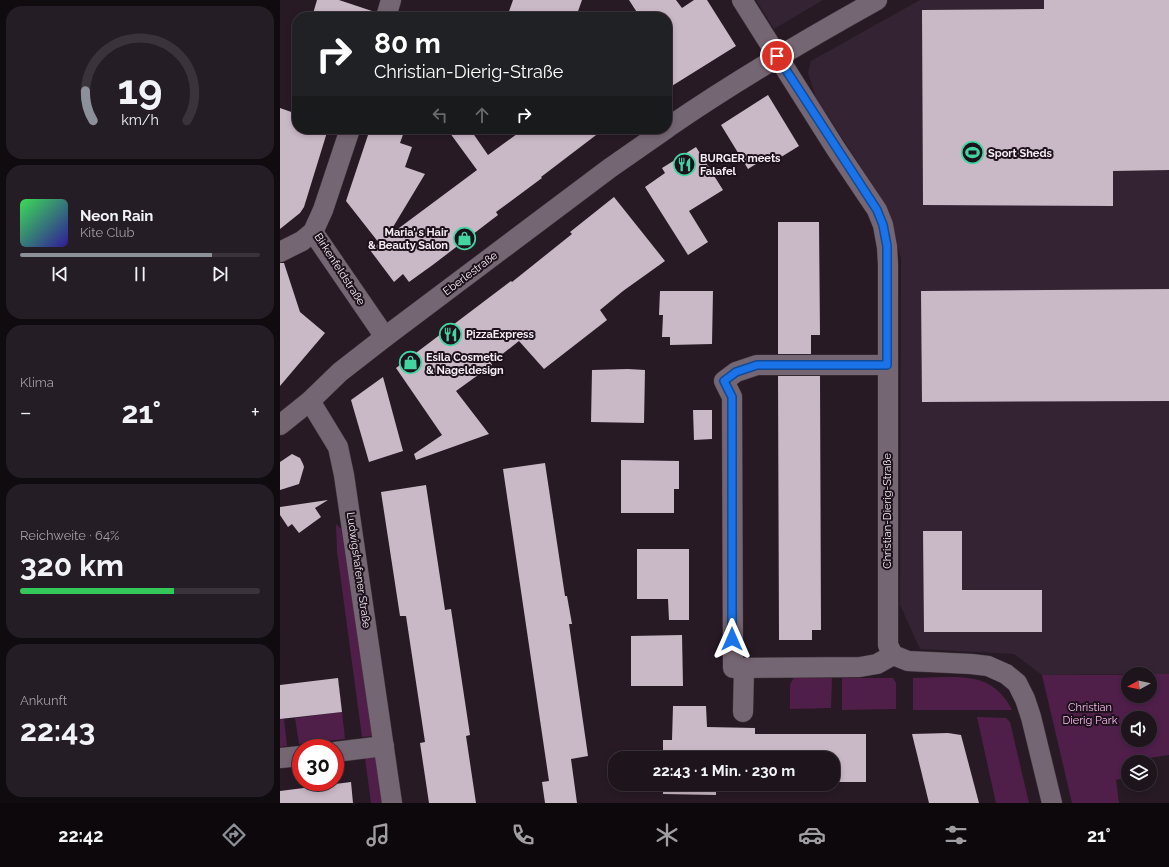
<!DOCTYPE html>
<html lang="de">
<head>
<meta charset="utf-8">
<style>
  :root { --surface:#1d141c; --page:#251d25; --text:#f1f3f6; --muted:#a09ea3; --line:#3b333b; --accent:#8c9099 }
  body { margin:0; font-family:Raleway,sans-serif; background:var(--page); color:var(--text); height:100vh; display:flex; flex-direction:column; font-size:15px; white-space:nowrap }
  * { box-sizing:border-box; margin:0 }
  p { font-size:13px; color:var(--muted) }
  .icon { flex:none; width:22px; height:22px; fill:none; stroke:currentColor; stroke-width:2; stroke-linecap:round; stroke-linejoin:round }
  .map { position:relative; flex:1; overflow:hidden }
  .panel { display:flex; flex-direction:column; gap:6px; padding:6px; background:#100b0f; width:280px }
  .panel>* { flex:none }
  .banner { position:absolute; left:12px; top:12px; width:380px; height:122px; border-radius:16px; box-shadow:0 2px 6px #0003,0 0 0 1px var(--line); background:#202124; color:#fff; overflow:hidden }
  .needle { width:26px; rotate:262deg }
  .buttons { position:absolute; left:841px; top:667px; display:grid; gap:8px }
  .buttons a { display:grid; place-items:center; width:36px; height:36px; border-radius:50%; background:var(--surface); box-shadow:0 2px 6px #0003,0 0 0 1px var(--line); font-size:20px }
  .speed { position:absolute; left:12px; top:739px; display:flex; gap:8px; font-size:20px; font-weight:700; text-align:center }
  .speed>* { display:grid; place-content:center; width:52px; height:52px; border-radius:50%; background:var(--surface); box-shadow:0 2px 6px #0003,0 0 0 1px var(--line); line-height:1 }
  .speed .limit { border:6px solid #d22; background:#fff; color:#111 }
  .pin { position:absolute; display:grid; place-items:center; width:34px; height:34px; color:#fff; margin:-17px; border:2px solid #fff; border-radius:50%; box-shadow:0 1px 4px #0007 }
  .me { position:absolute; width:44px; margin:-22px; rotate:0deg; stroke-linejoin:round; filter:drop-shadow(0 0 3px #0008) }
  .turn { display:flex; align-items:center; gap:14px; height:84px; padding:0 16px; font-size:18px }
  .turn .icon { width:52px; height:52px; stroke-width:2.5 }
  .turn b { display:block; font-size:28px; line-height:34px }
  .lanes { display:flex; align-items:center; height:38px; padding:0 16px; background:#0003; justify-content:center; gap:20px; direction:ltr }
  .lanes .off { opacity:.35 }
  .big { font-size:30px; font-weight:700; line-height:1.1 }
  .panel .card { flex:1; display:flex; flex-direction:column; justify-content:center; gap:6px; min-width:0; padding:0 14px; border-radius:16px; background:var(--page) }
  .panel .dial { align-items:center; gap:0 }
  .dial svg { height:104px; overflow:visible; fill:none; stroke:var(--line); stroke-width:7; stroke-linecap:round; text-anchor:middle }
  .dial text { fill:var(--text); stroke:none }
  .song { display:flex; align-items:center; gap:12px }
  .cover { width:48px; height:48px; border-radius:6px; background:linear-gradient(135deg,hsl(130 70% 55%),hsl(250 70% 35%)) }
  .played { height:4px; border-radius:2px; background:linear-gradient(90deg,var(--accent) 80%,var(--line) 80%) }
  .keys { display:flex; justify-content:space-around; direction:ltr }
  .heat { display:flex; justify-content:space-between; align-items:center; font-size:22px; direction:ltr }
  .charge { height:6px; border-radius:3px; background:linear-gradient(90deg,#34c759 64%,var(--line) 0) }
  .trip { position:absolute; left:328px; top:751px; width:232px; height:40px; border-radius:16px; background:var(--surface); box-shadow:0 2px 6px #0003,0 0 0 1px var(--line); font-weight:700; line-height:40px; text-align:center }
  .tabs { display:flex; height:64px; justify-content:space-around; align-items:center; background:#0c080b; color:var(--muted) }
  .tabs .icon { width:28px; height:28px }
  .tabs .active { color:var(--accent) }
  .tabs b { font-size:18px; color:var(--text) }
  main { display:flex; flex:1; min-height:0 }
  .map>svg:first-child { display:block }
</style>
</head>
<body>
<main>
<section class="panel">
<div class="card dial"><svg viewBox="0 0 100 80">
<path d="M14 69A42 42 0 1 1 86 69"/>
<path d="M14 69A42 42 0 0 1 8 46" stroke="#8c9099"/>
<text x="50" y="56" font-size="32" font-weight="700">19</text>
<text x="50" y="72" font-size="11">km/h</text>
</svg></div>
<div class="card">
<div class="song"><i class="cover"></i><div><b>Neon Rain</b><p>Kite Club</p></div></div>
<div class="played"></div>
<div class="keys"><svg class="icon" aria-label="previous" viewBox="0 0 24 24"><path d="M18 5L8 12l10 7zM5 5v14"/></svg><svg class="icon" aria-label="pause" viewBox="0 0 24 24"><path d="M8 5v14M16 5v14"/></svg><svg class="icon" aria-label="next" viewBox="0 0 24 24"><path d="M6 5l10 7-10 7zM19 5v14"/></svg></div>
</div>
<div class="card"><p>Klima</p>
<div class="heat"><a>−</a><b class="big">21°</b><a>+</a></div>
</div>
<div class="card"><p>Reichweite · 64%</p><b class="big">320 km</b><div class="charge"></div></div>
<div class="card"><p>Ankunft</p><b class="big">22:43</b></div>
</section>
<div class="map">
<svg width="889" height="803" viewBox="0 0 889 803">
  <rect width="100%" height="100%" fill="#271a25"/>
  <g fill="#342332">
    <path d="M476 0H543L494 29Z"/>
    <path d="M640 0H889V674L762 675 734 654 640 649 620 605 621 258 603 201 536 98 528 73 531 61Z"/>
  </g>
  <g fill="#4f1f4a" fill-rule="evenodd">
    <path d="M56 524 61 529 95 733 93 736 82 737 57 551Z"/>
    <path d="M870 674H889V755L848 761V777L836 780 839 803H792L762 675H848V696H870ZM848 718H870V740H848Z"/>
    <path d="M514 678H552L551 708 510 709V684Z"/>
    <path d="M562 678H613L616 683V709L562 710Z"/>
    <path d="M633 678C655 678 691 673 710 685 720 691 727 700 732 710H633Z"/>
    <path d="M62 712 65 739 19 744 15 718Z"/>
    <path d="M697 717 726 718 730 722 749 803H716Z"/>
    <path d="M0 719H4L7 746 0 747Z"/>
    <path d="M97 756 105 803H91L85 758Z"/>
  </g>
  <g fill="#c9b8c6">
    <path d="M37 0H59L95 12V17H32Z"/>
    <path d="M233 0H302L296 17H227Z"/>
    <path d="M349 0H396L402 8 414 0H427L456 46 387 89V17H360Z"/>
    <path d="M764 0H889V170L833 171V206L643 205 642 10 764 9Z"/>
    <path d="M488 95 519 146 493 162 489 156 468 169 441 125Z"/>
    <path d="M0 108 17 114V129H48L24 207 20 213 0 229Z"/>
    <path d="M90 129H125L120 143 132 147 125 167 145 174 107 237 197 170 167 129H190L208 155 244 129H324L261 177 262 178 216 212 218 215 154 264 129 282 123 274 114 282 90 250 99 243 66 201Z"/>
    <path d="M416 147 443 190 409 211 428 242 408 255 365 187 385 173 382 168Z"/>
    <path d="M334 197 385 261 343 291 320 310 327 320 264 369 239 341 211 363 212 365 176 391 209 434 136 460 134 454 162 435 116 368 231 281 232 282 292 234 290 232Z"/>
    <path d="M498 222H539L540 335H531V354H498Z"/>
    <path d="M0 263H4L20 312 45 333 0 386Z"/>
    <path d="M889 289V401L642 402 641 291Z"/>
    <path d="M380 291H433L432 344 390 345V337H382L383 315H379Z"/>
    <path d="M348 369 365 370 364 423 311 422 312 370Z"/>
    <path d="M498 376H540L541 630H532V640H499Z"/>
    <path d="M103 377 123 451 89 462 71 400Z"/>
    <path d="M413 410H432V439L414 440Z"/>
    <path d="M12 454 20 458 23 464 24 467 19 484 0 490V462Z"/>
    <path d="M341 460 399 461V489H394V513H341Z"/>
    <path d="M265 463 285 596H287L292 624H289L308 756 291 759 297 803H265L262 782 269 781 223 469Z"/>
    <path d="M146 485 165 610 171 609 190 735 186 736 196 803H149L140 743 145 742 126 616H120L101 492Z"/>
    <path d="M48 500 35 508 41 517 19 533 12 524 8 527 0 515V507Z"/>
    <path d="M643 531H682V590H762V632H644Z"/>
    <path d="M357 549H409V620H389L388 599H357Z"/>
    <path d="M402 635 403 686H351V636Z"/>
    <path d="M58 678 62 712 0 719V685Z"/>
    <path d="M393 706H426L427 727 475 728V734H586V782H553V758H383V740H392Z"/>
    <path d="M668 733 681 735 699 803H649L632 734Z"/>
    <path d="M71 782 73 803H0V791Z"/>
    <path d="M383 784H436V795L383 794Z"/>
  </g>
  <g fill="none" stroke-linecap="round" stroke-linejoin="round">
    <defs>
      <g id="minor">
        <path d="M462 0 556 149 597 210 603 225 607 247 608 264V645L613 655 628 661 691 664 708 666 726 674 737 683 745 699 751 717 772 803"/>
        <path d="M106 17 111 0"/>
        <path d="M387 128C455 81 525 40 597 0"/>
        <path d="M70 129 43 210 33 232 105 337"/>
        <path d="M0 252 22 241 33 232"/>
        <path d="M607 365H477L456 372 444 381 452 397 453 668 580 667 597 664 613 655"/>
        <path d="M30 401 58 447 64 475 112 803"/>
        <path d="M0 425 30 401 60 372 105 337 330 168 386 129"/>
        <path d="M463 712 464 668"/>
        <path d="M55 752 104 746"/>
        <path d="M0 758 21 756"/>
      </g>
    </defs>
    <use href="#minor" stroke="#433841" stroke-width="21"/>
    <use href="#minor" stroke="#756673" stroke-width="20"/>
  </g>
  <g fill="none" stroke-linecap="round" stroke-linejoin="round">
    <defs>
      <path id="route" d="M452 639V397L444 381 456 372 477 365H607V246L603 225 597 210 497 56"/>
    </defs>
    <use href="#route" stroke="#114b97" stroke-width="10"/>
    <use href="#route" stroke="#1a73e8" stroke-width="7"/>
  </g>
  <defs>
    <symbol id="stadium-ring" viewBox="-11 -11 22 22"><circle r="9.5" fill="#1d111c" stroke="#42d4a1" stroke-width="1.5"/><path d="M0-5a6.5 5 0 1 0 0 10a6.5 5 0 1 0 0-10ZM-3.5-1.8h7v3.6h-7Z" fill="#42d4a1"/></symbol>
    <symbol id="restaurant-ring" viewBox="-11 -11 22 22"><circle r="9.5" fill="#1d111c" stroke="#42d4a1" stroke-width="1.5"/><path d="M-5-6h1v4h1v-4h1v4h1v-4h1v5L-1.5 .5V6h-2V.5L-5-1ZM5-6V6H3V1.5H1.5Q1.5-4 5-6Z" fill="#42d4a1"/></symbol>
    <symbol id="shop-ring" viewBox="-11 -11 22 22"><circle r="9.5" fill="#1d111c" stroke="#42d4a1" stroke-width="1.5"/><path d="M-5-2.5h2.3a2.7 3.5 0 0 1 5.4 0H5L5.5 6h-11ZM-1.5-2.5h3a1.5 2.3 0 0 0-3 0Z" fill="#42d4a1"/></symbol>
  </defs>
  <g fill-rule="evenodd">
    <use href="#stadium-ring" x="680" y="140" width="25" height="25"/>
    <use href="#restaurant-ring" x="392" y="152" width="25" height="25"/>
    <use href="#shop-ring" x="172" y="226" width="25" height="25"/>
    <use href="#restaurant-ring" x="158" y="322" width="25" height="25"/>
    <use href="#shop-ring" x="118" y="350" width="25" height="25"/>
  </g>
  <g text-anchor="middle" stroke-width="4" stroke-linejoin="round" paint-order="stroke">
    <g font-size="11" font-weight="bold" fill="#f6edf5" stroke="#1d111c" text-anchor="start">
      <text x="708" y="157">Sport Sheds</text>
      <text x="420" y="162">BURGER meets<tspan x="420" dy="13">Falafel</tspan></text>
      <text x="168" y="236" text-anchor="end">Maria' s Hair<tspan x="168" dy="13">&amp; Beauty Salon</tspan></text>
      <text x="186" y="338">PizzaExpress</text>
      <text x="146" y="361">Esila Cosmetic<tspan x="146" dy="13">&amp; Nageldesign</tspan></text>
    </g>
    <g font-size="11" fill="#f6edf5" stroke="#1d111c">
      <text transform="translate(60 269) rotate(57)" y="4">Birkenfeldstraße</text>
      <text transform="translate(190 273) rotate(-37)" y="4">Eberlestraße</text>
      <text transform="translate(607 511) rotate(-90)" y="4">Christian-Dierig-Straße</text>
      <text transform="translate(79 570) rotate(82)" y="4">Ludwigshafener Straße</text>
    </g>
    <g font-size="11" fill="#f9baef" stroke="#1d111c">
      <text x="810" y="711">Christian<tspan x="810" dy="13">Dierig Park</tspan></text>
    </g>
  </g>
</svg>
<div class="buttons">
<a><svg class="needle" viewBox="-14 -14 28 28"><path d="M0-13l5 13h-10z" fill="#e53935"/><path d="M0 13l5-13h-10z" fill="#a09ea3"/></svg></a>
<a><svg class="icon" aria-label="sound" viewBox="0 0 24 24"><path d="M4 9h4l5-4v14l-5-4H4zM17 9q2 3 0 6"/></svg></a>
<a><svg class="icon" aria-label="layers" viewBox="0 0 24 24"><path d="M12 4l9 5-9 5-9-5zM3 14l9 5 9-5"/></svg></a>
</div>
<div class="speed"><div class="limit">30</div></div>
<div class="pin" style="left:497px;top:56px;background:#d93025"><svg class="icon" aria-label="arrive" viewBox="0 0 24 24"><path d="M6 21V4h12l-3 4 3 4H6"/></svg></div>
<svg class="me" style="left:452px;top:639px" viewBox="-20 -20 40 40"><path d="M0-17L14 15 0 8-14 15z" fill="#1a73e8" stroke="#fff" stroke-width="4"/></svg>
<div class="trip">22:43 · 1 Min. · 230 m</div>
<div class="banner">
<div class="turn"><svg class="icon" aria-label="right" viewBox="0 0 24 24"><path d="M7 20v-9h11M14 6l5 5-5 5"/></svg><div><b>80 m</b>Christian-Dierig-Straße</div></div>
<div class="lanes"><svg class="icon off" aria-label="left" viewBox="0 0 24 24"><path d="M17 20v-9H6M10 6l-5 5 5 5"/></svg><svg class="icon off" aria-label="ahead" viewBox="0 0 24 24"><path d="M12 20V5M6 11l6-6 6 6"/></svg><svg class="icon" aria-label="right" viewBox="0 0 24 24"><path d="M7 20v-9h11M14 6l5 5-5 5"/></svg></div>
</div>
</div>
</main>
<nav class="tabs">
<b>22:42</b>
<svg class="icon active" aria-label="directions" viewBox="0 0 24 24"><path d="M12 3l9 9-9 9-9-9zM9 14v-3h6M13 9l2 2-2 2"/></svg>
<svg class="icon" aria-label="music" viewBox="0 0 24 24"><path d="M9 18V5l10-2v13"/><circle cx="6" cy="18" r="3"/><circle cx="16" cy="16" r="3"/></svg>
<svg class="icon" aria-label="phone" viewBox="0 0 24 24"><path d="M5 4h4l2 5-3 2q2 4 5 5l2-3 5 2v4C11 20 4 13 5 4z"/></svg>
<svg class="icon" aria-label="climate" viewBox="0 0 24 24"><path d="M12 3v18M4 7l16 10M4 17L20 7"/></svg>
<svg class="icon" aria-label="car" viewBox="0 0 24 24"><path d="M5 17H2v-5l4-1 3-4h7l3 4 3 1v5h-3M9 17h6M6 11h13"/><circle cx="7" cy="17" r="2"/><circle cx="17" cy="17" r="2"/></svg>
<svg class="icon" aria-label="filters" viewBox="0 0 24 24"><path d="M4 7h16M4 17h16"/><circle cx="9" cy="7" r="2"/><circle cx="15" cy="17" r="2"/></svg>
<b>21°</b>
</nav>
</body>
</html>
